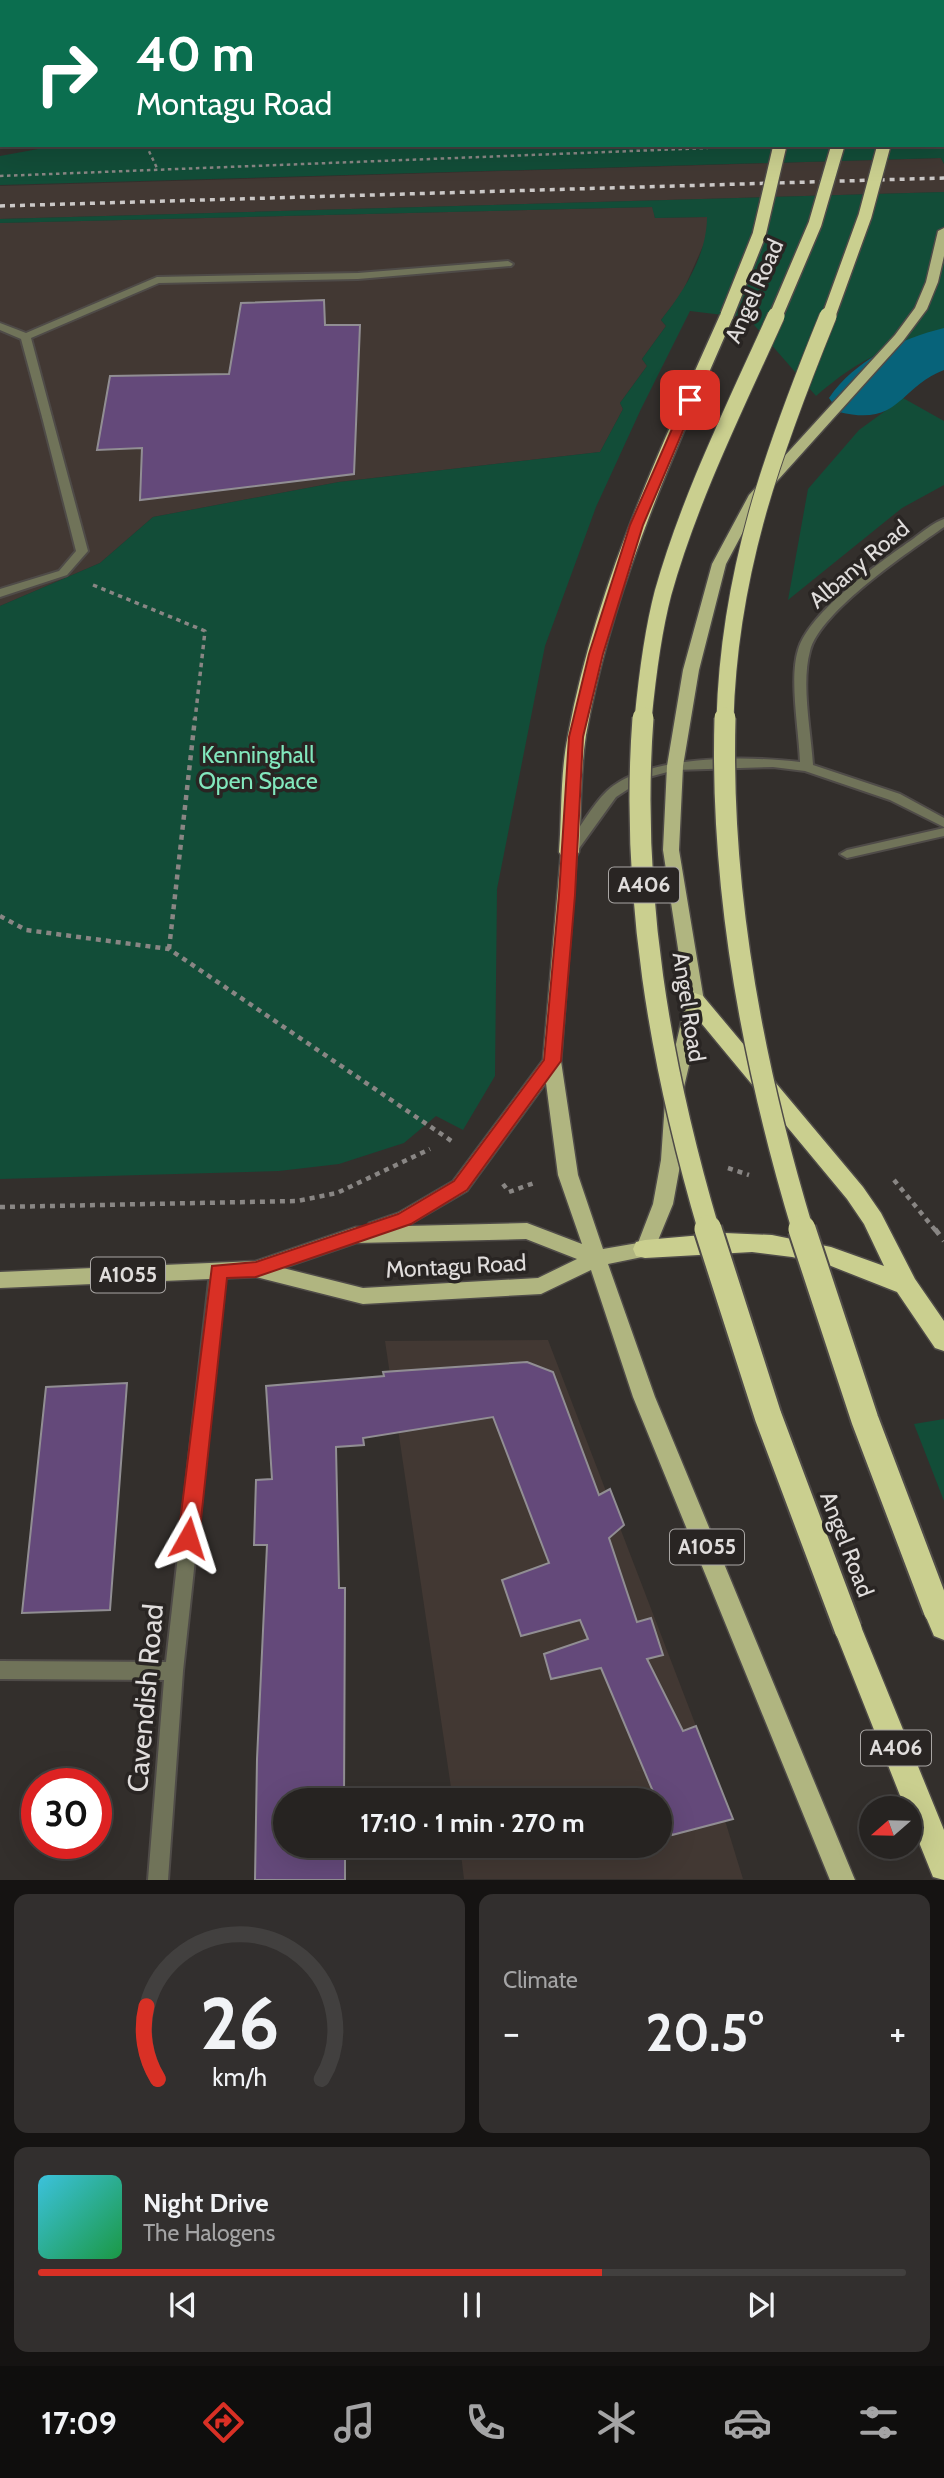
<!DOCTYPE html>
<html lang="en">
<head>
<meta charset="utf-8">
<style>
  :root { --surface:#262321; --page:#322f2e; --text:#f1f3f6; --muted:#a4a4a5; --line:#42403f; --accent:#d93025 }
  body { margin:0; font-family:Cabin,sans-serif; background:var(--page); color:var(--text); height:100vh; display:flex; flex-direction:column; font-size:26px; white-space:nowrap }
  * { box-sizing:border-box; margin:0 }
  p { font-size:23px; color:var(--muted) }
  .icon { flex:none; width:38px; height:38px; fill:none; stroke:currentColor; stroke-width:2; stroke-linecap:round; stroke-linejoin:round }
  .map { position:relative; height:1880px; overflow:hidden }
  .sheet { display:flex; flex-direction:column; gap:14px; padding:14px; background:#151312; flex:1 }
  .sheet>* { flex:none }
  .banner { position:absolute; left:0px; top:0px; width:945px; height:147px; box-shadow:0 7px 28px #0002,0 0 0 2px var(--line); background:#0b6e4f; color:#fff; overflow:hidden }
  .needle { width:46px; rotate:250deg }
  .fabs { position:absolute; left:859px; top:1796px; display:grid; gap:14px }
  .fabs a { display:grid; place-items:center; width:63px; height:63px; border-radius:50%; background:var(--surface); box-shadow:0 7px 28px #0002,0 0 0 2px var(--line); font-size:35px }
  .speed { position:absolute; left:21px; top:1768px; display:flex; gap:14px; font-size:35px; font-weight:700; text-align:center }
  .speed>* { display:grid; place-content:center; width:91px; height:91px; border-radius:50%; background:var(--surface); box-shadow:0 7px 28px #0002,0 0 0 2px var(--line); line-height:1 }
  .speed .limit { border:10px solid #d22; background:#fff; color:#111 }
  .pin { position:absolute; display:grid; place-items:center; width:60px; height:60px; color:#fff; margin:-30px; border-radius:14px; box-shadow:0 4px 10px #0006 }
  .me { position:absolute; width:77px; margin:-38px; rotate:6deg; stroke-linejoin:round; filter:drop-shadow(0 0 5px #0008) }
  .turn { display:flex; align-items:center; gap:24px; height:147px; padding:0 21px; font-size:32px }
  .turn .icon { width:91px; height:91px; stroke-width:2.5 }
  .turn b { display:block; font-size:49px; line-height:60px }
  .big { font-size:52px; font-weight:800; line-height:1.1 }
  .sheet .card { flex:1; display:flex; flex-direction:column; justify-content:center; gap:10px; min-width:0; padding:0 24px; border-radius:14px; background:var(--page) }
  .sheet .dial { align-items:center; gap:0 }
  .dial svg { height:182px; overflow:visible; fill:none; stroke:var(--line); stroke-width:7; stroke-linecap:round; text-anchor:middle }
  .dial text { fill:var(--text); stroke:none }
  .song { display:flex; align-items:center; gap:21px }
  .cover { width:84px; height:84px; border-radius:10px; background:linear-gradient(135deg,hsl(190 70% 55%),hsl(140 70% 35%)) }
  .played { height:7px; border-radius:4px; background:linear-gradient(90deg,var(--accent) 65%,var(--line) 65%) }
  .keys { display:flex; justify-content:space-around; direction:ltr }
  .heat { display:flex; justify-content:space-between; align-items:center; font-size:38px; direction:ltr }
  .sheet .tiles { flex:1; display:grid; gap:14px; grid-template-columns:1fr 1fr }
  .card:last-child { grid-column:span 2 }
  .trip { position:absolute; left:273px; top:1788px; width:399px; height:70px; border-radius:35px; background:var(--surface); box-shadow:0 7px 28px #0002,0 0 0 2px var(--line); font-weight:800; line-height:70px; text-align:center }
  .tabs { display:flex; height:112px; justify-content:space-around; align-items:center; background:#0f0e0d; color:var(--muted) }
  .tabs .icon { width:49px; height:49px }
  .tabs .active { color:var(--accent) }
  .tabs b { font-size:32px; color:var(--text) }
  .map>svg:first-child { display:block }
</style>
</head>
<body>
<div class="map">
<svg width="944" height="1880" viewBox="0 0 944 1880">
  <rect width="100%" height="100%" fill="#332f2c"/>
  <g fill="#423833">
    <path d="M0 0H750V2H2V52Z"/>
    <path d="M941 158 944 164V192L0 219V186Z"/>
    <path d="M653 207 655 218 707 217V237L682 293 661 320 666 326 642 359 647 366 620 403 623 409 600 452 339 482 153 517 100 563 0 606V223Z"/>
    <path d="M548 1340 696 1726 743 1879H464L460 1846H660V1801H453L385 1341Z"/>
  </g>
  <g fill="#124d38">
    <path d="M944 126V164L941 158 0 185V156L60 145H943Z"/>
    <path d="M944 192V334C885 348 863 356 816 396L748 318 690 311 641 409 596 507 545 646 497 889 495 1076 463 1130 436 1116 404 1143 339 1164 279 1171 0 1179V606L100 563 153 517 339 482 600 452 623 409 620 403 647 366 642 359 666 326 661 320C684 291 707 255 707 217L655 218 652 207 0 223V219Z"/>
    <path d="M903 398 944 421V485L902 508 788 600 808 489 859 430Z"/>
    <path d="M944 1419V1501L914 1424Z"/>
  </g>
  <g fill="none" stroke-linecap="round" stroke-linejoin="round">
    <path fill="#07637a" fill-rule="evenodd" d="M944 328V370C898 388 900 427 839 412L829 398C855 360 900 339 944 328Z"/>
  </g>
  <g fill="#64497a" stroke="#918e93" stroke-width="2">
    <path d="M324 300 325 325H360L354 474 140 500 142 448 97 450 110 376 229 374 241 303Z"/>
    <path d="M527 1362 553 1372 599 1495 610 1489 624 1525 609 1538 637 1622 651 1618 663 1655 647 1659 683 1731 696 1726 733 1819 672 1835 660 1807V1801H657L601 1668 551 1679 544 1654 588 1639 580 1620 521 1636 502 1580 549 1563 493 1417 363 1438 364 1445 336 1447 339 1588H345L344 1801H285V1846H345V1880H255L257 1759 267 1545H254L256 1480 272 1479 266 1386 384 1376 383 1372Z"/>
    <path d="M127 1383 110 1610 22 1613 46 1387Z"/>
  </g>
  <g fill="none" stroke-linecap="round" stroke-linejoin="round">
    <defs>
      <g id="lane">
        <path d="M732 0H740L741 2H733Z"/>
        <rect x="0" y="43" width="2" height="4"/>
        <path d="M508 261 513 264 511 266 358 279 159 283 31 338 52 417 47 420 42 417 21 339 0 330V323L26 333 157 277 358 273Z"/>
        <path d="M944 828V836L847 858 840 854 847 850Z"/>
      </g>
      <g id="street">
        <path d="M47 414 52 417 88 551 67 575 0 597V589L59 571 76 551 42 417Z"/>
        <path d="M944 519V527C910 551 820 611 810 651 801 684 811 731 813 765L900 794 944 818V827L890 800 805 771 773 767 675 770 645 778 616 797 575 854H565L563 851 565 848C578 831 592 805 607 791 647 754 749 756 800 762 799 731 789 679 798 650 809 612 880 562 913 539 922 532 933 523 944 519Z"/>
        <path d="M218 1266 224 1267 226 1272 183 1671 168 1880H148L164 1680 0 1679V1661L166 1662 210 1272 212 1267Z"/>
      </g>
      <g id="primary">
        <rect x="0" y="63" width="2" height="6"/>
        <rect x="0" y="76" width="2" height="6"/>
        <rect x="943" y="98" width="1" height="6"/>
        <rect x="943" y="116" width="1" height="6"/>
        <path d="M0 138H2L0 145Z"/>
        <path d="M944 228V256L938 282 927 309 903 341 760 500 726 564 699 670 683 766 679 850 704 1001 684 1087 681 1160 673 1204 652 1255 608 1264 655 1397 855 1880H830L633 1397 591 1270 541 1294 363 1304 256 1277 0 1288V1272L256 1261 356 1227H367L369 1223 398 1213 453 1181 543 1060 561 852 569 847 577 852 561 1061 578 1175 603 1249 638 1243 653 1204 661 1160 666 1087 686 1001 663 850 667 766 683 670 712 564 749 495 895 335 915 308 926 282 938 231ZM546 1083 558 1175 582 1244 527 1223 407 1226 467 1191ZM526 1239 577 1259 538 1278 363 1288 283 1268 356 1243Z"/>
      </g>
      <g id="highway">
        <path d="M801 0H813L814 2H802Z"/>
        <path d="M833 0H845L846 2H834Z"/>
        <path d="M873 0H885L886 2H874Z"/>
        <rect x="921" y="0" width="12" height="2"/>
        <path d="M943 30 944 31V40L943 39Z"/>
        <path d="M727 311 734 315C675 451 612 588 586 735 580 774 581 813 579 852L576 857H562L559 852C562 813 560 774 568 735 595 588 659 451 720 315Z"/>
        <path d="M695 993 703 996 863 1187 881 1213 915 1279 944 1321V1351L935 1348 897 1292 831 1266 792 1257 752 1252 645 1258 636 1256 633 1249 636 1242 645 1240 725 1233 772 1235 831 1247 884 1266 864 1224 847 1199 687 1006 684 1001 687 996Z"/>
        <path d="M937 1598 944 1600V1640L934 1636 923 1610 927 1601Z"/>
        <path d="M848 1616 858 1620 862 1629 944 1830V1880L933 1877 910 1820V1808H905L834 1629 838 1620Z"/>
      </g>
    </defs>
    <use href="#lane" stroke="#4f4b48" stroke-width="4"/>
    <use href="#street" stroke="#4f4b48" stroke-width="4"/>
    <use href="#primary" stroke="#4f4b48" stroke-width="3"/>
    <use href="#highway" stroke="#4f4b48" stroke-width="3"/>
    <g stroke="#898684" stroke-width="2.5" stroke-dasharray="3.5 3.5" stroke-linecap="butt">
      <path d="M146 145 157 168"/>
      <path d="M0 176 708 148"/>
    </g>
    <path stroke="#898684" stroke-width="3.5" stroke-dasharray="4.5 4.5" stroke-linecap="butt" d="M93 585 205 631 195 720"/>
    <g stroke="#898684" stroke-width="4.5" stroke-dasharray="5 5" stroke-linecap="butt">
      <path d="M0 916 26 930 169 949 453 1142"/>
      <path d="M169 949 195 718"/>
      <path d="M728 1168 749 1175"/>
      <path d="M894 1180 936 1231"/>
      <path d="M503 1184 509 1192 534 1183"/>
      <path d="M0 1207 297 1201 337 1193 430 1149"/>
    </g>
    <path stroke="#898684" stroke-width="5" stroke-dasharray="7 7" stroke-linecap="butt" d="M935 1229 944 1241"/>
    <use href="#lane" fill="#707359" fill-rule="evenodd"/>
    <use href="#street" fill="#707359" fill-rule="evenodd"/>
    <use href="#primary" fill="#b0b580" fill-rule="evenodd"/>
    <use href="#highway" fill="#cacf8f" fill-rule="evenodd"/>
    <path stroke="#cbc8c7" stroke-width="3.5" stroke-dasharray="5 5" stroke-linecap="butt" d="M0 206 944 178"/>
    <defs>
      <g id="highway-bridge-far3">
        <path d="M727 315 759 235 780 145"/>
        <path d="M775 318 815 224 838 145"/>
        <path d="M828 318 865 216 884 145"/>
      </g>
      <g id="highway-bridge-far2">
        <path d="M643 720C647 678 652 635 663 593 690 497 735 407 776 316"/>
        <path d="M725 720C729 572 773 451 828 316"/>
      </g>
      <g id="highway-bridge-far1">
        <path d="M643 718C630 892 660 1065 709 1231"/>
        <path d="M725 718C720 891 753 1066 803 1231"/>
      </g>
      <g id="highway-bridge">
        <path d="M708 1229 768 1416 848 1629"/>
        <path d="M802 1229 865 1420 937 1610"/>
      </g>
    </defs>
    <use href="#highway-bridge-far3" stroke="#4f4b48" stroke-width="16" stroke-linecap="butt"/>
    <use href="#highway-bridge-far2" stroke="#4f4b48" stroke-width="19" stroke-linecap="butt"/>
    <use href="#highway-bridge-far1" stroke="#4f4b48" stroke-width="24" stroke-linecap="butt"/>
    <use href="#highway-bridge" stroke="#4f4b48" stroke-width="31" stroke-linecap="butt"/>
    <use href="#highway-bridge-far3" stroke="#cacf8f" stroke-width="13"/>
    <use href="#highway-bridge-far2" stroke="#cacf8f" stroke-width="17"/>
    <use href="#highway-bridge-far1" stroke="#cacf8f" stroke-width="21"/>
    <use href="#highway-bridge" stroke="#cacf8f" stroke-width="27"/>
  </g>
  <path fill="#d93025" stroke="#8d1f18" stroke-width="2" d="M686 397 696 400 643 525 603 654 583 737 575 895 561 1061 467 1190 411 1224 256 1277 227 1278 199 1538 196 1545 188 1547 181 1545 178 1538 212 1266 256 1262 398 1214 454 1181 544 1060 559 895 569 737 589 654 630 525Z"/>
  <g text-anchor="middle" stroke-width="7" stroke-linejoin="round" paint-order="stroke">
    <g fill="#292523" stroke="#a9a6a4" stroke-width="2">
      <rect x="609" y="867.5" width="70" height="35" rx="5"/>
      <rect x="91" y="1257.5" width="74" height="35" rx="5"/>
      <rect x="670" y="1529.5" width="74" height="35" rx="5"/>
      <rect x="861" y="1730.5" width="70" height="35" rx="5"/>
    </g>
    <g font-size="21" font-weight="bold" fill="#e0dddc">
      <text x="644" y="892">A406</text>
      <text x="128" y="1282">A1055</text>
      <text x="707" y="1554">A1055</text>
      <text x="896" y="1755">A406</text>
    </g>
    <g font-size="23" fill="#e0dddc" stroke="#292523">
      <text transform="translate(754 291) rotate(-66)" y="8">Angel Road</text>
      <text transform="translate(859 564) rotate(-40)" y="8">Albany Road</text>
      <text transform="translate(689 1007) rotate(81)" y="8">Angel Road</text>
      <text transform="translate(456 1266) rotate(-3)" y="8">Montagu Road</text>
      <text transform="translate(847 1544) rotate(69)" y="8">Angel Road</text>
    </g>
    <g font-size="23" fill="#82e8bd" stroke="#292523">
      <text x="258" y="763">Kenninghall<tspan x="258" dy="26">Open Space</tspan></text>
    </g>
    <g font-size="28" fill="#e0dddc" stroke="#292523">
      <text transform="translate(145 1698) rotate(-85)" y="10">Cavendish Road</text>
    </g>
  </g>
</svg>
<div class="fabs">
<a><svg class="needle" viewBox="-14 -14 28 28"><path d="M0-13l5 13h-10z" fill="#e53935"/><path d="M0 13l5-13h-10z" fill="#a4a4a5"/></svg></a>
</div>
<div class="speed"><div class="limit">30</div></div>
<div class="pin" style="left:690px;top:400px;background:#d93025"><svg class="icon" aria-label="arrive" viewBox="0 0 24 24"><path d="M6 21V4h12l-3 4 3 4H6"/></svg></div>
<svg class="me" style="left:188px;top:1538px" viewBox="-20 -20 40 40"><path d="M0-17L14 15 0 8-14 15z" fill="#d93025" stroke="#fff" stroke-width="4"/></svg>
<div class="trip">17:10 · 1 min · 270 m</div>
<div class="banner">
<div class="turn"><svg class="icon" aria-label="right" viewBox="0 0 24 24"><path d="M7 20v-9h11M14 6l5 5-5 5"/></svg><div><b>40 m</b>Montagu Road</div></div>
</div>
</div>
<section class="sheet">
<div class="tiles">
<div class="card dial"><svg viewBox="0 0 100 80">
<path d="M14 69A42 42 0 1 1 86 69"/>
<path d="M14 69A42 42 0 0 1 9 37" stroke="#d93025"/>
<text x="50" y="56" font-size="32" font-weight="700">26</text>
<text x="50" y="72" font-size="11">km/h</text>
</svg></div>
<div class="card"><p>Climate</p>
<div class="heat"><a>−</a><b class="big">20.5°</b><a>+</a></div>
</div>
<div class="card">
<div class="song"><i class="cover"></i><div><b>Night Drive</b><p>The Halogens</p></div></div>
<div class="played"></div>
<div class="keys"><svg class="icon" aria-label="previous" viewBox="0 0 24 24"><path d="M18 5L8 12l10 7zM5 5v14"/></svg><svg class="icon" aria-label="pause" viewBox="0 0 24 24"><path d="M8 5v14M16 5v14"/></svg><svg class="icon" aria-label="next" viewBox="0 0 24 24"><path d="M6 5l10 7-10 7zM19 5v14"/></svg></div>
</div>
</div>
</section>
<nav class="tabs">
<b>17:09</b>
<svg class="icon active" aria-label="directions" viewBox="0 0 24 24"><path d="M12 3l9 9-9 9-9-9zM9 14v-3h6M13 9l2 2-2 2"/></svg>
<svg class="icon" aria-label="music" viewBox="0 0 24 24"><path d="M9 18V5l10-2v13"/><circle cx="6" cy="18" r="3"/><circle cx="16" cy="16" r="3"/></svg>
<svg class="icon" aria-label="phone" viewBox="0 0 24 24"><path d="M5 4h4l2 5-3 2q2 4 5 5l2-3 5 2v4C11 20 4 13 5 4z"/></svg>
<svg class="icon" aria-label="climate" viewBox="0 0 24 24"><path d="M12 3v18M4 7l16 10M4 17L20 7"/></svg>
<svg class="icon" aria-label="car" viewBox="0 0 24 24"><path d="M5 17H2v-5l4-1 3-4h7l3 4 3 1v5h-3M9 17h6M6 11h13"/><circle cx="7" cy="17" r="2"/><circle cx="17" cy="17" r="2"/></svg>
<svg class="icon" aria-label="filters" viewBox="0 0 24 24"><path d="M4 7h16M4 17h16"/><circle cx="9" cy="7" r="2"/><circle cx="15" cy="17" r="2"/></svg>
</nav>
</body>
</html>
